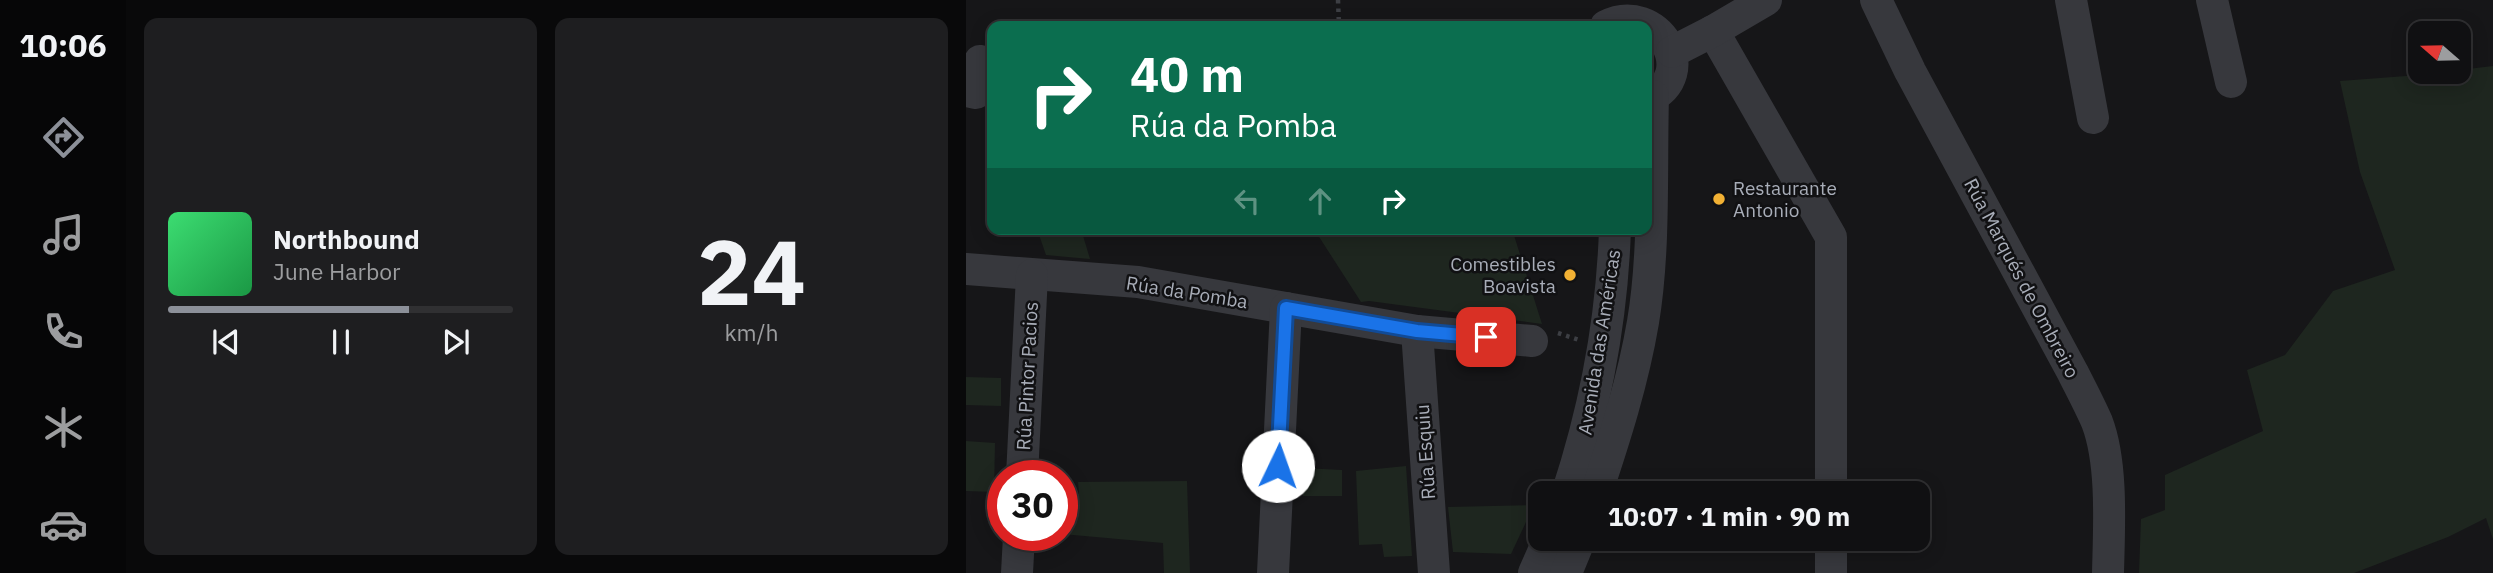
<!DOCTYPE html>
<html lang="es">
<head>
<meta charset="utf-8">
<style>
  :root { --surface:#101012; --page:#1e1e20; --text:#f1f3f6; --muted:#9c9d9f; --line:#303032; --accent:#8c9099 }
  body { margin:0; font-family:"IBM Plex Sans",sans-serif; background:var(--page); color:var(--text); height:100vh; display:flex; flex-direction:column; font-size:26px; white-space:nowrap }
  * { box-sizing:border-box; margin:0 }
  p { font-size:23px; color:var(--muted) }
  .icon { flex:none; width:38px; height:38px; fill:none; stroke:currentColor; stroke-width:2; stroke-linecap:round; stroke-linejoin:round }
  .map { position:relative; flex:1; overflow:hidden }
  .side { display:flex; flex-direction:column; gap:18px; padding:18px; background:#09090a; width:840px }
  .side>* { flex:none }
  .hud { position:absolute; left:21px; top:21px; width:665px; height:214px; border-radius:14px; box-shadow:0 4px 18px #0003,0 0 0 2px var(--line); background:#0b6e4f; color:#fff; overflow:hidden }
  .needle { width:46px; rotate:290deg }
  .buttons { position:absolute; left:1442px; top:21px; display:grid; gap:14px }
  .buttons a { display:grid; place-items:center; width:63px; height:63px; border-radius:14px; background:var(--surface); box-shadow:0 4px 18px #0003,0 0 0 2px var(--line); font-size:35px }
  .speed { position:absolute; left:21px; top:460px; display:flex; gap:14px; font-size:35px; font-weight:700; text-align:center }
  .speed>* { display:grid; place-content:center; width:91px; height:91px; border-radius:50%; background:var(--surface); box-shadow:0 4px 18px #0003,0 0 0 2px var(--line); line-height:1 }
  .speed .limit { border:10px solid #d22; background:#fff; color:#111 }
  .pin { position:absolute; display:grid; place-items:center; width:60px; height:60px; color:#fff; margin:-30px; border-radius:14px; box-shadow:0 4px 10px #0006 }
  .me { position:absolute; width:77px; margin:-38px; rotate:3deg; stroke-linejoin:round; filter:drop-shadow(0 0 5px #0008) }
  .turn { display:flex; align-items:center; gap:24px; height:147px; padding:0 28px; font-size:32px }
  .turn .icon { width:91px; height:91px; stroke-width:2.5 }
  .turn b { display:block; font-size:49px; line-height:60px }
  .lanes { display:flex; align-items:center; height:66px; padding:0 28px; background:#0003; justify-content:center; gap:35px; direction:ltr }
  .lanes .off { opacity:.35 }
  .side .card { flex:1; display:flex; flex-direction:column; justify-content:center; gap:10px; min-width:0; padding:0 24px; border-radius:14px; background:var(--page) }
  .side .dial { align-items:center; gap:0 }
  .dial b { font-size:91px; line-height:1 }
  .song { display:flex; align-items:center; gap:21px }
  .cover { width:84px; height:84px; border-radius:10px; background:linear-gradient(135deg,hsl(140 70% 55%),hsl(140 70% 35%)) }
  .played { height:7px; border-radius:4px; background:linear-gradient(90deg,var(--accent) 70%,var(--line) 70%) }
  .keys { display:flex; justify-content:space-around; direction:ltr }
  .side .tiles { flex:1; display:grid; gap:18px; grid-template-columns:repeat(2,1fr) }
  .trip { position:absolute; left:562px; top:481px; width:402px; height:70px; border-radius:14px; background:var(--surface); box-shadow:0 4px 18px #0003,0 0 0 2px var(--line); font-weight:700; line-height:70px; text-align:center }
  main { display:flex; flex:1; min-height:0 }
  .tab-bar { display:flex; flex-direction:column; width:126px; justify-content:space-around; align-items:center; background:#060607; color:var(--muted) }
  .tab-bar .icon { width:49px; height:49px }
  .tab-bar .on { color:var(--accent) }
  .tab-bar b { font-size:32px; color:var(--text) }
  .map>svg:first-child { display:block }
</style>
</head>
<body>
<main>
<nav class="tab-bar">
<b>10:06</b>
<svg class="icon on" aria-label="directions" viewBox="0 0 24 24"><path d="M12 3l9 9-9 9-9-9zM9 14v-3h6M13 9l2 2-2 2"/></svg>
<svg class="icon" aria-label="music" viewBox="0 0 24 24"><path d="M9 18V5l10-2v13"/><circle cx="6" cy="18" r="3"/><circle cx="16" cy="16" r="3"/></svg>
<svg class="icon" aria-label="phone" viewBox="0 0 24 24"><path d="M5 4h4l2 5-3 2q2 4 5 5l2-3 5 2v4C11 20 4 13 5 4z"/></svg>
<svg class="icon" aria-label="climate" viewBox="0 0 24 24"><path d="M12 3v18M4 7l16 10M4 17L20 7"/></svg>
<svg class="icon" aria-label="car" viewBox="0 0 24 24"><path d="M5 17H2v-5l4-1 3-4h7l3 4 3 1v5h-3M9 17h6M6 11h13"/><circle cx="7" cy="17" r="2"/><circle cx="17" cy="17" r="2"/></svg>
</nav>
<section class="side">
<div class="tiles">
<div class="card">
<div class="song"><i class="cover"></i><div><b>Northbound</b><p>June Harbor</p></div></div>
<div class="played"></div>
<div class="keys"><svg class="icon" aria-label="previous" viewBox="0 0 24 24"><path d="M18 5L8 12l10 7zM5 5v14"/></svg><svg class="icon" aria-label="pause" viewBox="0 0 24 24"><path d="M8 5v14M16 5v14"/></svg><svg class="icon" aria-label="next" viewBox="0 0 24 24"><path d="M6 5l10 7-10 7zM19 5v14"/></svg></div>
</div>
<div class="card dial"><b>24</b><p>km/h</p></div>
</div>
</section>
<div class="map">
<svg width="1527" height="573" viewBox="0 0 1527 573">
  <rect width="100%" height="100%" fill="#161618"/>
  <g fill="#1e261f">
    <path d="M1527 66V539L1520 518 1482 537 1388 573H1173L1175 519 1199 510V475L1297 431 1281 370 1319 355 1367 291 1429 270 1394 172 1374 81 1493 72V70Z"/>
    <path d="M71 229H115L124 259 80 255Z"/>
    <path d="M348 229H546L576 324 403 301 395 302Z"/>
    <path d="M0 377 35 378V406L0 405Z"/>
    <path d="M0 441 29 443 28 492 0 491Z"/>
    <path d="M440 466 446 556 418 557 416 544 393 545 390 471Z"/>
    <path d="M337 468 376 470V496H337Z"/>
    <path d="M221 481 224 573H198L197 543 96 534V493L113 494 112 482Z"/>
    <path d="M568 505 545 554 487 552 482 507Z"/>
  </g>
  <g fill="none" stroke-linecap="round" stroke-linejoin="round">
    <g stroke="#3d3f44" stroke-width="4.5" stroke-dasharray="3.5 5" stroke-linecap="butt">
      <path d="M372 0 373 26"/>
      <path d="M592 333 613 340"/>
    </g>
    <g stroke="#37383d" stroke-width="32">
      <path d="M910 0 944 71 1107 373C1115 389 1124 406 1131 422 1147 464 1143 528 1142 573"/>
      <path d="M1105 0 1127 118"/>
      <path d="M1246 0 1265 82"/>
      <path d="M640 26C690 0 737 74 681 99"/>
      <path d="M747 31 865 237V494"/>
      <path d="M706 52 747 31 800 0"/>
      <path d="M0 91 10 93 14 61"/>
      <path d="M0 269 172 282 451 331 566 341"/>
      <path d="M451 331 468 573"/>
      <path d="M56 476 66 275"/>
      <path d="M601 494C629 409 646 319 649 229"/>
      <path d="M630 494C649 437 667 381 677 322 689 251 685 169 687 96"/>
      <path d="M51 573 53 536"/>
      <path d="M307 573 320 308"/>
      <path d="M568 573 583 539"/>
      <path d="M600 573 614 539"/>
      <path d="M865 573V539"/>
    </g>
  </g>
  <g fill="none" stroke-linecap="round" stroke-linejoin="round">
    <defs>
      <path id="route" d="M312 466 320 308 451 331 520 337"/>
    </defs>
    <use href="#route" stroke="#114b97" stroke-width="18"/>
    <use href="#route" stroke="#1a73e8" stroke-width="12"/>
  </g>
  <g fill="#f2b134" stroke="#111113" stroke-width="2.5">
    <circle cx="753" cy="199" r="7"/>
    <circle cx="604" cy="275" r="7"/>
  </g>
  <g text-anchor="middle" stroke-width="5" stroke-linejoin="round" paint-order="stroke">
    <g font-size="19" fill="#a8adb8" stroke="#111113" text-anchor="start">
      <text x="767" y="195">Restaurante<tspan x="767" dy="22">Antonio</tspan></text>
      <text x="590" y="271" text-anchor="end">Comestibles<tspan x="590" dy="22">Boavista</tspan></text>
    </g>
    <g font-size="19" fill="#a8adb8" stroke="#111113">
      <text transform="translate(1056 278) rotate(62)" y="7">Rúa Marqués de Ombreiro</text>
      <text transform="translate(221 292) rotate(9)" y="7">Rúa da Pomba</text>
      <text transform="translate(633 342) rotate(-81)" y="7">Avenida das Américas</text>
      <text transform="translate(61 376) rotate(-87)" y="7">Rúa Pintor Pacios</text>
      <text transform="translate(459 452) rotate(-94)" y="7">Rúa Esquiu</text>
    </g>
  </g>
</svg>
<div class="buttons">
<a><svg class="needle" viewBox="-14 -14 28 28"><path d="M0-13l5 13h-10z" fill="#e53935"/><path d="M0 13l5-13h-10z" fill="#9c9d9f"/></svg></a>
</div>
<div class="speed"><div class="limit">30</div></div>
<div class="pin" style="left:520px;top:337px;background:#d93025"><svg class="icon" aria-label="arrive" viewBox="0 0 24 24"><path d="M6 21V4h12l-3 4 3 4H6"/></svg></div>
<svg class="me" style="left:312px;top:466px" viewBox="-20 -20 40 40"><circle r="19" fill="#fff"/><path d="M0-13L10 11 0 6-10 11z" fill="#1a73e8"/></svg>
<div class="trip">10:07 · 1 min · 90 m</div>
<div class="hud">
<div class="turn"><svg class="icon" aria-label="right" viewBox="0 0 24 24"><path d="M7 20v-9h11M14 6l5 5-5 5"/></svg><div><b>40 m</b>Rúa da Pomba</div></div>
<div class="lanes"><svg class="icon off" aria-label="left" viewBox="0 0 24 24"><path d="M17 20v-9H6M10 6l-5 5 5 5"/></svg><svg class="icon off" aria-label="ahead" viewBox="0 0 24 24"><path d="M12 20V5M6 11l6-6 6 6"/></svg><svg class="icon" aria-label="right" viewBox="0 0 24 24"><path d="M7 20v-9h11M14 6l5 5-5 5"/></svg></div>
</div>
</div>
</main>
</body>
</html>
